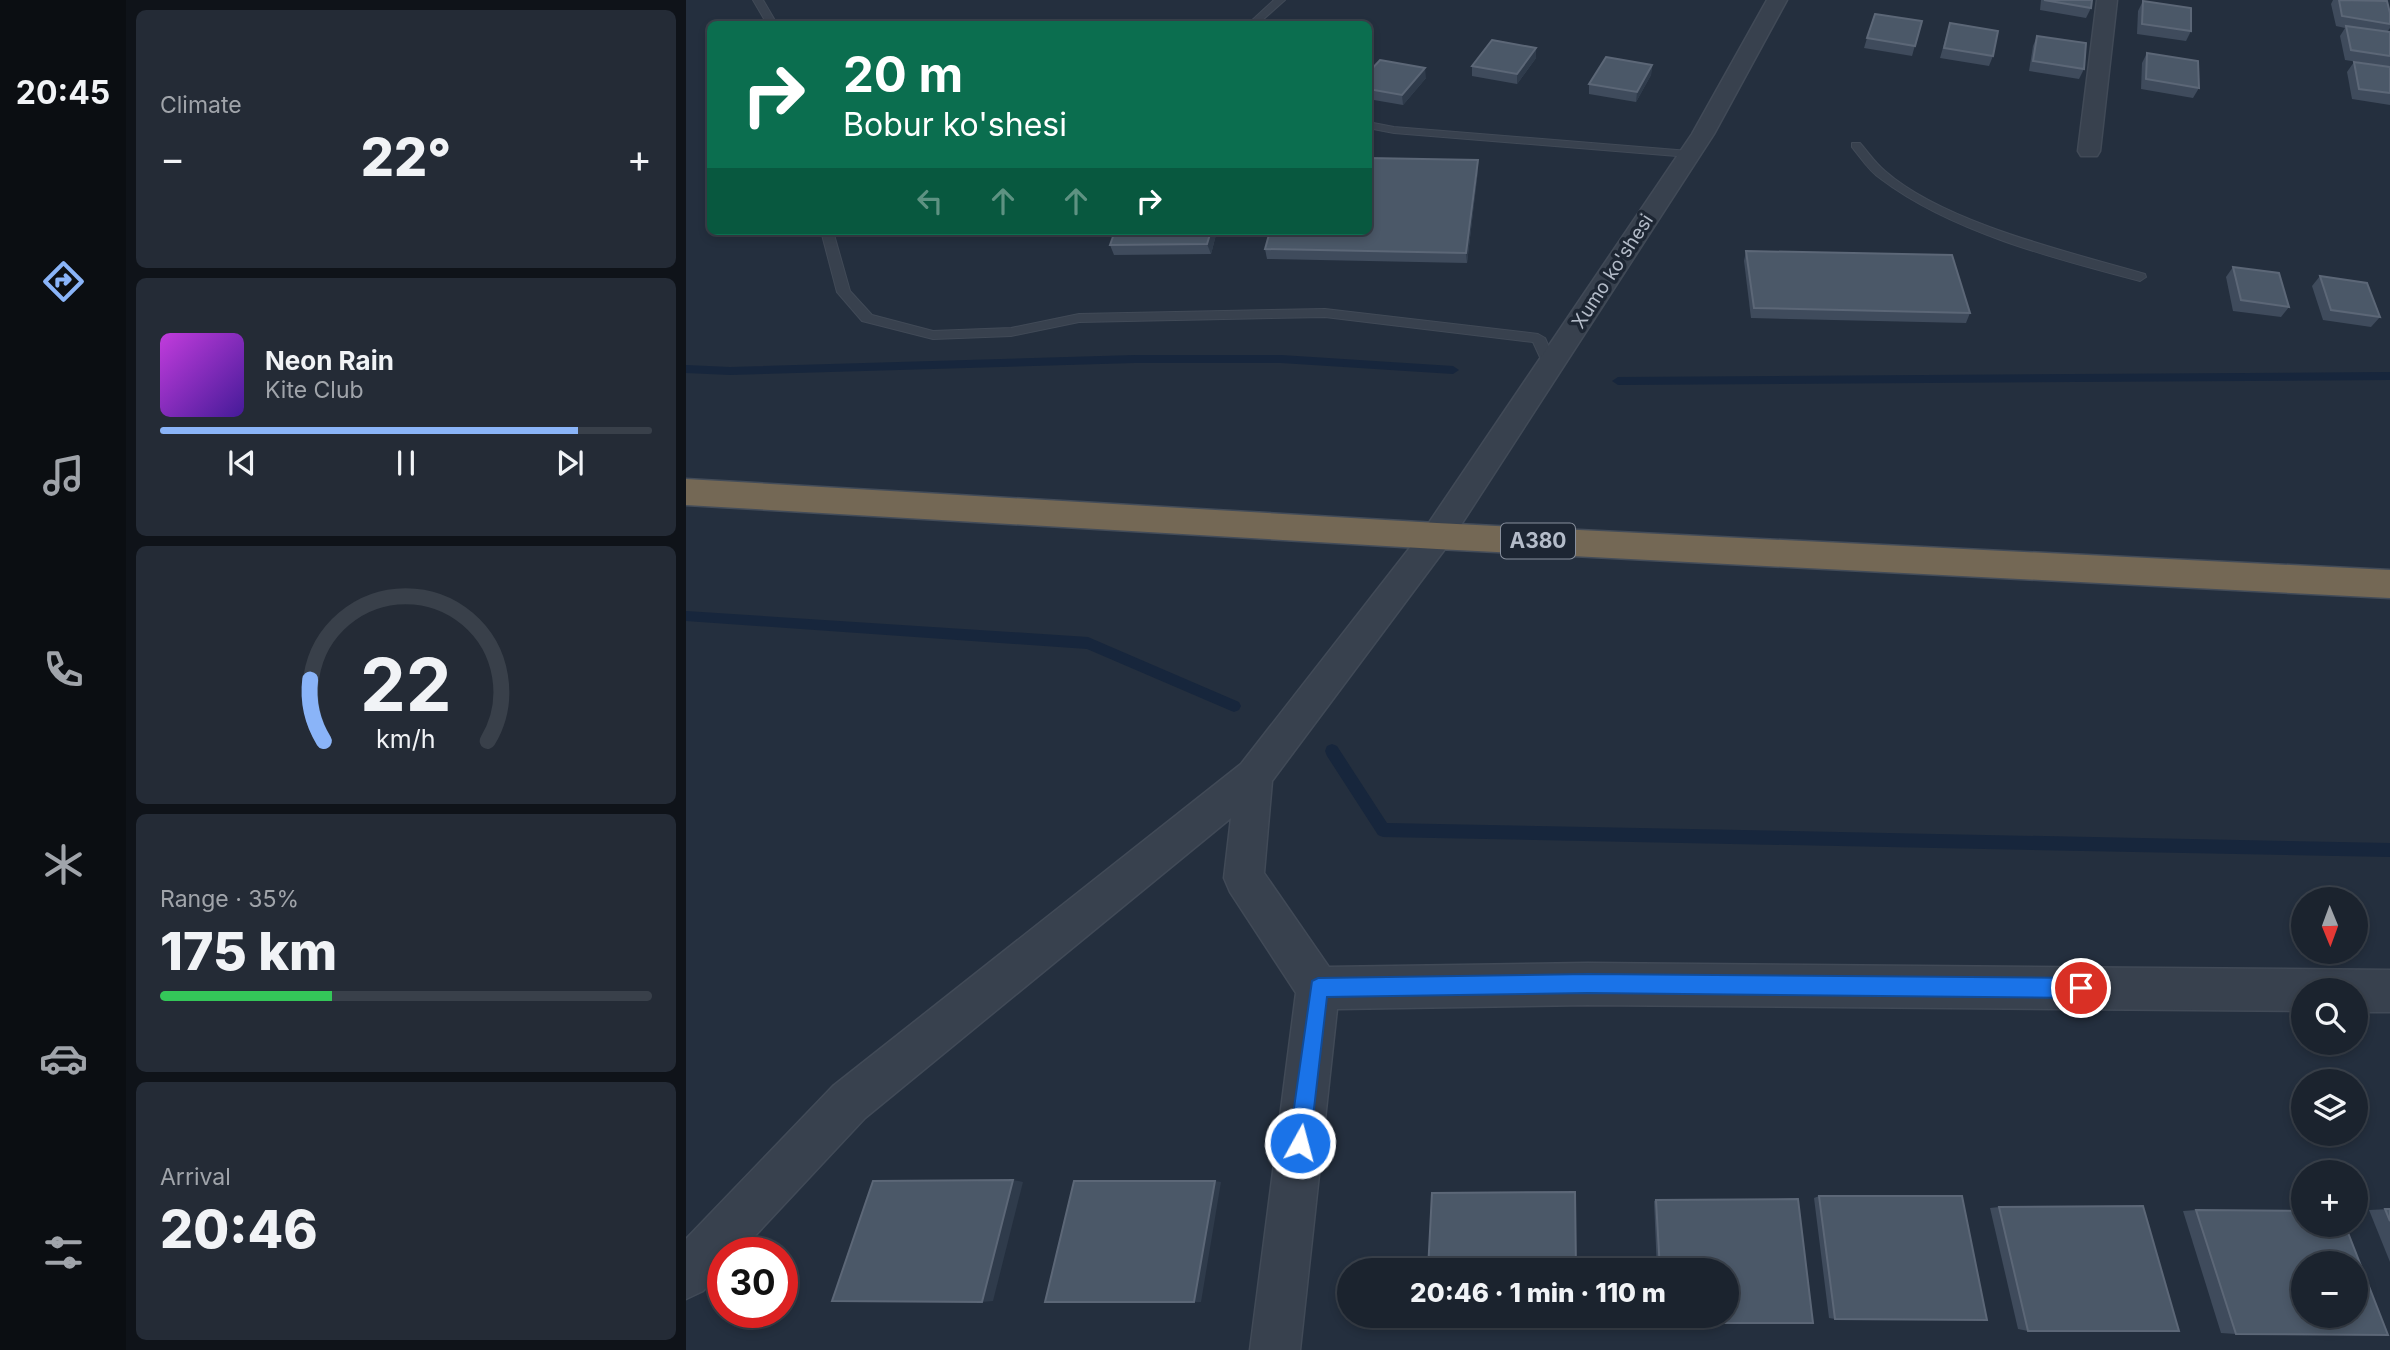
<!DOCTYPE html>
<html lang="en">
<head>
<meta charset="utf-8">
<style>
  :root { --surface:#1b232e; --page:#242b36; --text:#f1f3f6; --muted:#a0a4aa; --line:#39404a; --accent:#8ab4f8 }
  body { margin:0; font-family:Inter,sans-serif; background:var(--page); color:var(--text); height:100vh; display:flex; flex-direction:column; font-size:26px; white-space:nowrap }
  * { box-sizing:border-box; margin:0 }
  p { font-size:23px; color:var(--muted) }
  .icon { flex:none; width:38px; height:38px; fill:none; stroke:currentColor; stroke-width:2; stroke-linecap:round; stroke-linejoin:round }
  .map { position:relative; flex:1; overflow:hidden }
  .drawer { display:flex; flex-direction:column; gap:10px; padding:10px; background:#0f1319; width:560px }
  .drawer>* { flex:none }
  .hud { position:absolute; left:21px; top:21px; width:665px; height:214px; border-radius:10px; box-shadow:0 4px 10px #0003,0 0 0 2px var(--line); background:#0b6e4f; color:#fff; overflow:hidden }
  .needle { width:46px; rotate:179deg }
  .fabs { position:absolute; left:1605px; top:887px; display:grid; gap:14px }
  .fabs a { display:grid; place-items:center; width:77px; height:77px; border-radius:50%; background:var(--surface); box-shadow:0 4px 10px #0003,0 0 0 2px var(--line); font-size:35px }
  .speed { position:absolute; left:21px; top:1237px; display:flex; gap:14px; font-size:35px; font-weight:700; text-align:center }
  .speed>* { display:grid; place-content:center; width:91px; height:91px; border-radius:50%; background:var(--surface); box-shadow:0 4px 10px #0003,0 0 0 2px var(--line); line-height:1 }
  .speed .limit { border:10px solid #d22; background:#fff; color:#111 }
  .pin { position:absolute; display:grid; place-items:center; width:60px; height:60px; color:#fff; margin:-30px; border:4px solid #fff; border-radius:50%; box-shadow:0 2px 7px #0007 }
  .me { position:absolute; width:77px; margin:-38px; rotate:7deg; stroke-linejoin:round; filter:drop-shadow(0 0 5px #0008) }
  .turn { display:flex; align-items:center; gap:24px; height:147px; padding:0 21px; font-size:32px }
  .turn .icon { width:91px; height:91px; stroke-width:2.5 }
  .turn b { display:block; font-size:49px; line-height:60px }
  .lanes { display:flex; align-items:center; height:66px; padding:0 21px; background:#0003; justify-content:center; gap:35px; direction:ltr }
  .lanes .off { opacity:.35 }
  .big { font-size:52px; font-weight:800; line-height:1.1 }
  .drawer .widget { flex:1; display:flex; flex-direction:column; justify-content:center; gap:10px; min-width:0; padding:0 24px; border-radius:10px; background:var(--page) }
  .drawer .dial { align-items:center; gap:0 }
  .dial svg { height:182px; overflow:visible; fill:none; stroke:var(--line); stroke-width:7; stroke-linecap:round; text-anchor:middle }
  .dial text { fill:var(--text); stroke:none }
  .song { display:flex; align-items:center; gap:21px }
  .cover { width:84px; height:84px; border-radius:10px; background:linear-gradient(135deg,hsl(290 70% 55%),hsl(260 70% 35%)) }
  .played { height:7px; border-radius:4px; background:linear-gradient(90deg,var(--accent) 85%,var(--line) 85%) }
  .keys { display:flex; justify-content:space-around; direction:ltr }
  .heat { display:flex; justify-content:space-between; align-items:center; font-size:38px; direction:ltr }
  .charge { height:10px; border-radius:5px; background:linear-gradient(90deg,#34c759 35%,var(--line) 0) }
  .trip { position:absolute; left:651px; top:1258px; width:402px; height:70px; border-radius:35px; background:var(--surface); box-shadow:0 4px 10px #0003,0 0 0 2px var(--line); font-weight:800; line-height:70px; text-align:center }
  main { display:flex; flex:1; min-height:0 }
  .tabs { display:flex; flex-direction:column; width:126px; justify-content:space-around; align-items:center; background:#0b0e12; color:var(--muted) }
  .tabs .icon { width:49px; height:49px }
  .tabs .active { color:var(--accent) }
  .tabs b { font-size:32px; color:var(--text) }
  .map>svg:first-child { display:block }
</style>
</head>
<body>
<main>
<nav class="tabs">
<b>20:45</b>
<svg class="icon active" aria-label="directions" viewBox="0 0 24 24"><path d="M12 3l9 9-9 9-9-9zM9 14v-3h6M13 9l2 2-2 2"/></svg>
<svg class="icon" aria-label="music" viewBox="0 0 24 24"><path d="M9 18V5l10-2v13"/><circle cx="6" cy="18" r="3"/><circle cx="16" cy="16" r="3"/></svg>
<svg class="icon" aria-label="phone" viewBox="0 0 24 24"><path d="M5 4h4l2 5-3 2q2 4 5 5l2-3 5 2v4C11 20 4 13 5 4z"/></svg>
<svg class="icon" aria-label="climate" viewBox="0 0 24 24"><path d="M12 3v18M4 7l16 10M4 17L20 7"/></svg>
<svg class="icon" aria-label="car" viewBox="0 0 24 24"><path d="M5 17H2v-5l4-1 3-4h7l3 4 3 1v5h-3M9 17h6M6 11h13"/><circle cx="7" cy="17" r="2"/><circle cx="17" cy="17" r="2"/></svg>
<svg class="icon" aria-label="filters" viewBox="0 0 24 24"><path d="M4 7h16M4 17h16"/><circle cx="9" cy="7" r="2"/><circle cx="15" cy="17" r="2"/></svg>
</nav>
<section class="drawer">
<div class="widget"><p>Climate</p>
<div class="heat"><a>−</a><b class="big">22°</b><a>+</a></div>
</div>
<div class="widget">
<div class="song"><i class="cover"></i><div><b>Neon Rain</b><p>Kite Club</p></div></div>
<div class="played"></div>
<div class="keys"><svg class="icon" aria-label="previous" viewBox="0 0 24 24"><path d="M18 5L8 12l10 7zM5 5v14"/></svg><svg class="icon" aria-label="pause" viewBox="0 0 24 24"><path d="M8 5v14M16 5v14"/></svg><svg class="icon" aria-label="next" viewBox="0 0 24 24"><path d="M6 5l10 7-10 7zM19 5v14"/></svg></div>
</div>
<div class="widget dial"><svg viewBox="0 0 100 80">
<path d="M14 69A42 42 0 1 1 86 69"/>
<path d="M14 69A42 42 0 0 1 8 42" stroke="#8ab4f8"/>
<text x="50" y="56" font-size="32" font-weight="700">22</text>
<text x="50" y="72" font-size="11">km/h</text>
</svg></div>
<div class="widget"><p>Range · 35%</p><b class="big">175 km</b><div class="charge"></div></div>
<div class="widget"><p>Arrival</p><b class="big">20:46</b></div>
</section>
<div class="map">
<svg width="1704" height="1350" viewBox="0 0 1704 1350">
  <rect width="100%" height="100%" fill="#242f3e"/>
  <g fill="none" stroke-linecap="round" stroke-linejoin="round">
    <g fill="#17263c" fill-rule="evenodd">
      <path d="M449 355H595L767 366 773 370 767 374 595 363H449L44 375 0 373V365L44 367Z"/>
      <path d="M1704 372V380L932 385 926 381 932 377Z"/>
      <path d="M0 611 402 637 553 702 555 706 553 710 548 712 543 710 401 649 0 621Z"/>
      <path d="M646 744 651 746 701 823 1704 843V857L697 837 692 835 641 756 639 751 641 746Z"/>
    </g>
    <defs>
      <g id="lane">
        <path d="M67 0H77L91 24H81Z"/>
        <path d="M588 0H599L572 24H562Z"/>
        <path d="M682 122 708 127 1003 151 1009 154 1003 157 708 133 682 128Z"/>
        <path d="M1166 143H1174C1182 152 1189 163 1199 171 1258 223 1383 252 1459 274L1460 277 1454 281C1370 259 1265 232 1195 179 1183 171 1175 158 1166 147Z"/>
        <path d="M135 231H147L164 291 186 315 247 331 325 328 393 314 639 309 852 334 859 338 871 365 869 368H859L847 342 639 317 393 322 325 336 247 339 176 321 151 292Z"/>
      </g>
      <g id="street">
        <path d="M1081 0H1101L1028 134 762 545 586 781 578 873 643 967 902 963 1704 970V1012H1670V990H1617V1011L902 1005 651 1009 614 1350H564L610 993 544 892 538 878 545 818 179 1118 53 1253H37V1271L17 1291 0 1299V1239L147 1086 555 764 740 527 1006 134Z"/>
        <path d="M1411 0H1431L1414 151 1411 156H1395L1392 151Z"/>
      </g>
      <path id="highway" d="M0 479 751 523 1704 570V598L751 549 0 505Z"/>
    </defs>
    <use href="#lane" stroke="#414a57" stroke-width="2"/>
    <use href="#street" stroke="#414a57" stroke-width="3"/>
    <use href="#highway" stroke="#434c59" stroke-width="3"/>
    <use href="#lane" fill="#38414e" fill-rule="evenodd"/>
    <use href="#street" fill="#38414e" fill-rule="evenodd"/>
    <use href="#highway" fill="#746855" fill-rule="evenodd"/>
  </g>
  <g fill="#3f4b5c">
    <path d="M1355 0H1406L1405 8 1400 18 1354 10Z"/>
    <path d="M1647 0H1694L1704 13V28L1701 32H1704V67L1659 60 1654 36 1659 28 1650 26 1645 4Z"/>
    <path d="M1457 1 1505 31 1500 41 1451 34 1452 11Z"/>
    <path d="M1236 21 1226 56 1178 48 1181 38Z"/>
    <path d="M1264 23 1307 56 1303 66 1254 58Z"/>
    <path d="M1351 36 1398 69 1393 79 1343 71 1347 46Z"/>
    <path d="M1461 53 1513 88 1507 98 1455 89 1456 63Z"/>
    <path d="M850 58 831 84 786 76V66Z"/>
    <path d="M1668 62 1704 67V105L1666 99 1661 72Z"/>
    <path d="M966 65 965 75 950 102 903 94V84Z"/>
    <path d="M682 73 740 78 717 105 682 99Z"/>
    <path d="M792 170 781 263 581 259 579 249Z"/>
    <path d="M429 231H531L525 254 428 255 424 245Z"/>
    <path d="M1060 251 1284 313 1280 323 1065 318 1058 261Z"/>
    <path d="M1547 267 1603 307 1595 317 1547 311 1540 277Z"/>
    <path d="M1634 276 1694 317 1685 327 1637 320 1626 286Z"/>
    <path d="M1133 1196 1149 1319 1143 1318 1128 1198Z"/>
    <path d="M1112 1199 1127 1323H977L974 1321V1316H1041V1270H971L968 1201 970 1200Z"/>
    <path d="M1313 1207 1342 1331 1332 1329 1304 1208Z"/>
    <path d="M1704 1209V1262L1683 1210Z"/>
    <path d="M1510 1210 1550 1334 1535 1333 1497 1211Z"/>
  </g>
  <g fill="#2f3b4b">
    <path d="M850 48V58L831 84V74Z"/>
    <path d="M966 65 965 75 950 102 951 92Z"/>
    <path d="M739 68 740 78 717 105 716 95Z"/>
    <path d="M792 160V170L781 263 780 253Z"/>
    <path d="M525 231H531L525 254 521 244Z"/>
    <path d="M327 1180 337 1182 307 1301 296 1302Z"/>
    <path d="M529 1181 535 1182 515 1302H508Z"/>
  </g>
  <g fill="#4b5868" stroke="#5c6777" stroke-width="2" fill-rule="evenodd">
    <path d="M1358 0H1406L1405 8Z"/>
    <path d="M1653 0 1701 1 1704 13V24L1656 16Z"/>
    <path d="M1457 1 1505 8V31L1456 24Z"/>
    <path d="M1189 14 1236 21 1229 46 1181 38Z"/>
    <path d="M1264 23 1312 31 1307 56 1258 48Z"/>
    <path d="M1660 26 1704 32V56L1665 50Z"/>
    <path d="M1351 36 1400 43 1398 69 1347 61Z"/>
    <path d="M806 40 850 48 831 74 786 66Z"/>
    <path d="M1461 53 1512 61 1513 88 1460 79Z"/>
    <path d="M920 57 966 65 951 92 903 84Z"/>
    <path d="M694 60 739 68 716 95 682 89V73Z"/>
    <path d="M1668 62 1704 67V93L1673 89Z"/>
    <path d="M682 158 792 160 780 253 579 249 584 231H682Z"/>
    <path d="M429 231H525L521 244 424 245Z"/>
    <path d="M1060 251 1266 255 1284 313 1068 308Z"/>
    <path d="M1547 267 1593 273 1603 307 1555 300Z"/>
    <path d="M1634 276 1681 283 1694 317 1645 310Z"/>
    <path d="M327 1180 296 1302 146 1301 187 1181Z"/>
    <path d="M388 1181H529L508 1302H359Z"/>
    <path d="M889 1192 890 1270H742L746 1193Z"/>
    <path d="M1133 1196H1276L1301 1320 1149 1319Z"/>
    <path d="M1112 1199 1127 1323H977L976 1316H1041V1270H974L970 1200Z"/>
    <path d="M1457 1206 1493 1331H1342L1313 1207Z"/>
    <path d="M1699 1209H1704V1221Z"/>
    <path d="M1510 1210 1617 1211V1225H1659L1702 1335 1550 1334ZM1617 1264H1670V1316H1617Z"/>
  </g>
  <path fill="#1a73e8" stroke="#114b97" stroke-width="2" d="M902 974 1395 978 1402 981 1405 988 1402 995 1395 998 902 993 641 997 624 1143 621 1150 614 1153 607 1150 603 1143 626 981 632 978Z"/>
  <g text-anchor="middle" stroke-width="7" stroke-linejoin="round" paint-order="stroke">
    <g font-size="19" fill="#b4bcc9" stroke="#1d2633">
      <text transform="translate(926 271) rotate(-57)" y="7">Xumo ko'shesi</text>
    </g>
    <rect fill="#1d2633" stroke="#878f9c" stroke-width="2" x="815" y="523.5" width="74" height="35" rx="5"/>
    <g font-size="21" font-weight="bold" fill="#b4bcc9">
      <text x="852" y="548">A380</text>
    </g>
  </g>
</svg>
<div class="fabs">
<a><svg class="needle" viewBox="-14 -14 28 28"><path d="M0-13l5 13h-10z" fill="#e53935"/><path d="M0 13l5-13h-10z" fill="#a0a4aa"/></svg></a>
<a><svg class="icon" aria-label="search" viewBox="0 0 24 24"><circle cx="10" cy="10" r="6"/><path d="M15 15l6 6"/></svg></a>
<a><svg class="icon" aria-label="layers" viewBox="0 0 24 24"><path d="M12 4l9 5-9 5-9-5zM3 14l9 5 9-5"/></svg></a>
<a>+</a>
<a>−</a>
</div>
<div class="speed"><div class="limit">30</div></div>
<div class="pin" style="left:1395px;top:988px;background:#d93025"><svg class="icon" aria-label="arrive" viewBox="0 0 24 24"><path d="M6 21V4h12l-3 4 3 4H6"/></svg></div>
<svg class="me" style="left:614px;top:1143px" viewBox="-20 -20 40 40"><circle r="17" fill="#1a73e8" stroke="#fff" stroke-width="3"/><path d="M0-11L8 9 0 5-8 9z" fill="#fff"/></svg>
<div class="trip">20:46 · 1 min · 110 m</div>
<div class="hud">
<div class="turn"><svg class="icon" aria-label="right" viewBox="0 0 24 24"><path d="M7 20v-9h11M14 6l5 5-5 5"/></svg><div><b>20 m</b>Bobur ko'shesi</div></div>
<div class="lanes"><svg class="icon off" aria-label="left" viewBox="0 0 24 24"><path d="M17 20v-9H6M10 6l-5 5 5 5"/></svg><svg class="icon off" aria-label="ahead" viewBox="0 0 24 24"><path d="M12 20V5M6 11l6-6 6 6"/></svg><svg class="icon off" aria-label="ahead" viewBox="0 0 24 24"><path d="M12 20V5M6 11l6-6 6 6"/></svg><svg class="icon" aria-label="right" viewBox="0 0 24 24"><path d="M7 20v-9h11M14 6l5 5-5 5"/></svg></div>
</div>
</div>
</main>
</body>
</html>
